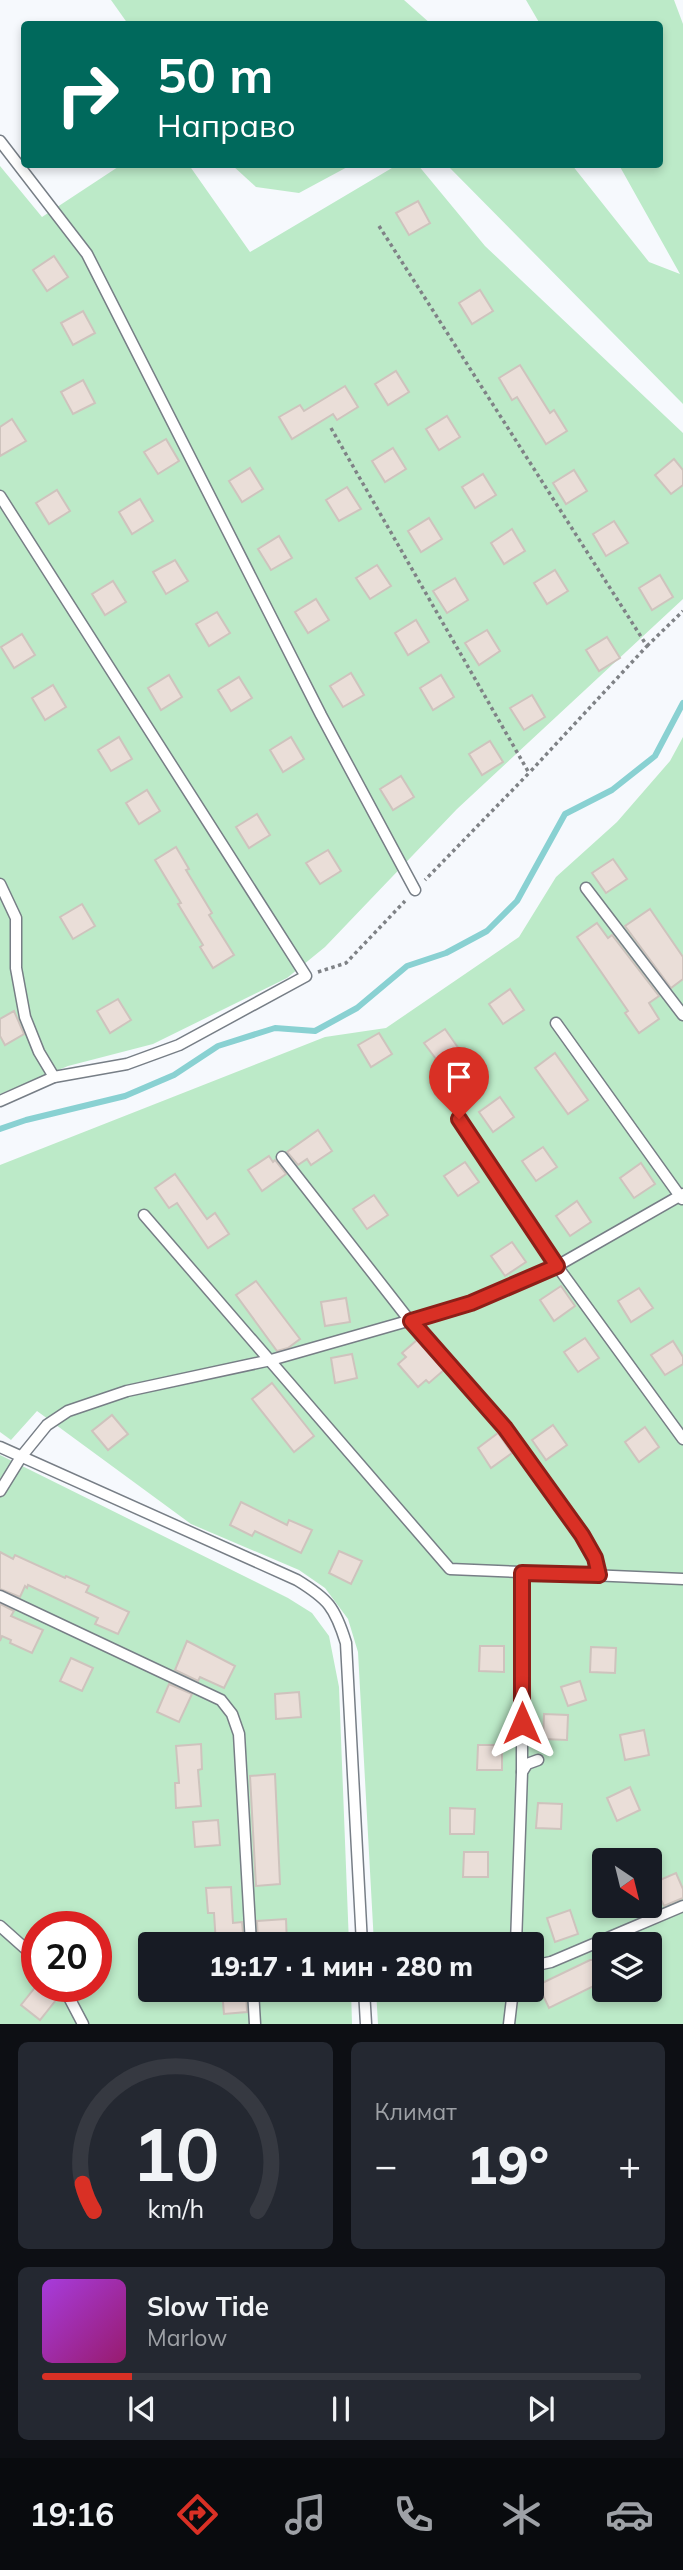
<!DOCTYPE html>
<html lang="ru">
<head>
<meta charset="utf-8">
<style>
  :root { --surface:#171b24; --page:#242831; --text:#f1f3f6; --muted:#9ea1a6; --line:#363941; --accent:#d93025 }
  body { margin:0; font-family:Mulish,sans-serif; background:var(--page); color:var(--text); height:100vh; display:flex; flex-direction:column; font-size:26px; white-space:nowrap }
  * { box-sizing:border-box; margin:0 }
  p { font-size:23px; color:var(--muted) }
  .icon { flex:none; width:38px; height:38px; fill:none; stroke:currentColor; stroke-width:2; stroke-linecap:round; stroke-linejoin:round }
  .map { position:relative; height:2024px; overflow:hidden }
  .panel { display:flex; flex-direction:column; gap:18px; padding:18px; background:#0d0f14; flex:1 }
  .panel>* { flex:none }
  .hud { position:absolute; left:21px; top:21px; width:642px; height:147px; border-radius:7px; box-shadow:0 4px 10px #0003; background:#00695c; color:#fff; overflow:hidden }
  .needle { width:46px; rotate:145deg }
  .buttons { position:absolute; left:592px; top:1848px; display:grid; gap:14px }
  .buttons a { display:grid; place-items:center; width:70px; height:70px; border-radius:7px; background:var(--surface); box-shadow:0 4px 10px #0003; font-size:35px }
  .speed { position:absolute; left:21px; top:1911px; display:flex; gap:14px; font-size:35px; font-weight:700; text-align:center }
  .speed>* { display:grid; place-content:center; width:91px; height:91px; border-radius:50%; background:var(--surface); box-shadow:0 4px 10px #0003; line-height:1 }
  .speed .limit { border:10px solid #d22; background:#fff; color:#111 }
  .pin { position:absolute; display:grid; place-items:center; width:60px; height:60px; color:#fff; margin:-72px -30px; border-radius:50% 50% 50% 0; rotate:-45deg; box-shadow:0 0 7px #0007 }
  .pin .icon { rotate:45deg }
  .me { position:absolute; width:77px; margin:-38px; rotate:0deg; stroke-linejoin:round; filter:drop-shadow(0 0 5px #0008) }
  .turn { display:flex; align-items:center; gap:24px; height:147px; padding:0 21px; font-size:32px }
  .turn .icon { width:91px; height:91px; stroke-width:2.5 }
  .turn b { display:block; font-size:49px; line-height:60px }
  .big { font-size:52px; font-weight:800; line-height:1.1 }
  .panel .tile { flex:1; display:flex; flex-direction:column; justify-content:center; gap:10px; min-width:0; padding:0 24px; border-radius:10px; background:var(--page) }
  .panel .dial { align-items:center; gap:0 }
  .dial svg { height:182px; overflow:visible; fill:none; stroke:var(--line); stroke-width:7; stroke-linecap:round; text-anchor:middle }
  .dial text { fill:var(--text); stroke:none }
  .song { display:flex; align-items:center; gap:21px }
  .cover { width:84px; height:84px; border-radius:10px; background:linear-gradient(135deg,hsl(280 70% 55%),hsl(320 70% 35%)) }
  .played { height:7px; border-radius:4px; background:linear-gradient(90deg,var(--accent) 15%,var(--line) 15%) }
  .keys { display:flex; justify-content:space-around; direction:ltr }
  .heat { display:flex; justify-content:space-between; align-items:center; font-size:38px; direction:ltr }
  .panel .tiles { flex:1; display:grid; gap:18px; grid-template-columns:1fr 1fr }
  .tile:last-child { grid-column:span 2 }
  .trip { position:absolute; left:138px; top:1932px; width:406px; height:70px; border-radius:7px; background:var(--surface); box-shadow:0 4px 10px #0003; font-weight:800; line-height:70px; text-align:center }
  .dock { display:flex; height:112px; justify-content:space-around; align-items:center; background:#090b0e; color:var(--muted) }
  .dock .icon { width:49px; height:49px }
  .dock .on { color:var(--accent) }
  .dock b { font-size:32px; color:var(--text) }
  .map>svg:first-child { display:block }
</style>
</head>
<body>
<div class="map">
<svg width="683" height="2024" viewBox="0 0 683 2024">
  <rect width="100%" height="100%" fill="#f6f9fd"/>
  <g fill="#bceac8" fill-rule="evenodd">
    <path d="M111 0H404L431 24H128Z"/>
    <path d="M526 0H674L683 24V404L447 165H572L649 262 680 274 619 165 660 164V24H540Z"/>
    <path d="M121 165H189L250 252 397 165H418L485 246 683 433V599L457 809 325 947 287 978 153 1044 68 1066 0 1094V166L42 217Z"/>
    <path d="M232 165H351L299 193 256 187Z"/>
    <path d="M683 737V2024H378L376 1990H532V1944H374L358 1652 348 1619 325 1588 299 1570 191 1524 37 1411 11 1440 0 1432V1165L325 1037 386 1028 519 937 556 877 617 822 670 761ZM604 1860H649V1906H604ZM604 1944H649V1990H604Z"/>
    <path d="M0 1455 288 1598 312 1613 329 1636 339 1687 349 1944H150V1990H351L352 2024H0ZM37 1927H96V1986H37Z"/>
  </g>
  <g fill="none" stroke-linecap="round" stroke-linejoin="round">
    <path stroke="#89d1d2" stroke-width="6" d="M0 1129 26 1120 125 1096 174 1075 218 1046 275 1028 315 1031 357 1008 407 966 446 953 487 931 517 901 565 814 612 790 655 756 683 703"/>
  </g>
  <g fill="#eaded8" stroke="#cec3bd" stroke-width="2">
    <path d="M418 201 430 223 409 235 396 213Z"/>
    <path d="M54 256 68 277 47 291 33 270Z"/>
    <path d="M480 290 493 311 472 324 459 303Z"/>
    <path d="M83 311 95 333 73 345 61 323Z"/>
    <path d="M520 365 550 413 554 410 567 431 546 444 517 397 512 400 499 378Z"/>
    <path d="M396 371 409 392 388 405 375 384Z"/>
    <path d="M83 380 95 403 73 414 61 392Z"/>
    <path d="M345 386 358 407 337 420 333 414 292 439 279 417 300 405 304 411Z"/>
    <path d="M447 416 460 437 439 450 426 429Z"/>
    <path d="M12 419 26 441 0 456V427Z"/>
    <path d="M166 439 179 461 158 474 144 452Z"/>
    <path d="M393 448 406 469 385 482 372 461Z"/>
    <path d="M674 459 683 470V485L671 494 655 475Z"/>
    <path d="M250 468 263 489 242 502 229 481Z"/>
    <path d="M574 470 587 491 566 504 553 483Z"/>
    <path d="M483 474 496 495 475 508 462 487Z"/>
    <path d="M347 487 361 509 339 521 326 500Z"/>
    <path d="M57 490 70 511 49 524 36 503Z"/>
    <path d="M140 499 153 521 132 534 119 512Z"/>
    <path d="M429 518 442 539 421 552 408 531Z"/>
    <path d="M614 521 628 543 606 556 593 534Z"/>
    <path d="M512 529 525 551 504 564 491 543Z"/>
    <path d="M279 536 292 558 271 570 258 549Z"/>
    <path d="M175 560 188 581 166 594 153 572Z"/>
    <path d="M377 565 391 586 370 599 356 578Z"/>
    <path d="M555 570 568 591 547 604 534 583Z"/>
    <path d="M660 575 673 597 652 610 639 588Z"/>
    <path d="M455 578 468 600 447 613 433 591Z"/>
    <path d="M113 581 126 602 105 615 92 594Z"/>
    <path d="M316 599 329 620 308 633 295 612Z"/>
    <path d="M217 612 230 633 209 646 196 624Z"/>
    <path d="M416 620 429 642 408 655 395 633Z"/>
    <path d="M487 630 500 651 479 665 465 643Z"/>
    <path d="M22 634 35 655 14 668 1 647Z"/>
    <path d="M607 637 620 658 599 671 586 650Z"/>
    <path d="M351 673 364 695 343 707 330 686Z"/>
    <path d="M169 675 182 697 161 710 148 688Z"/>
    <path d="M441 675 454 697 433 710 420 688Z"/>
    <path d="M239 677 252 698 231 711 218 690Z"/>
    <path d="M53 685 66 707 45 720 32 698Z"/>
    <path d="M532 695 545 717 524 730 510 708Z"/>
    <path d="M119 737 132 759 111 771 98 750Z"/>
    <path d="M291 737 304 759 283 772 270 750Z"/>
    <path d="M490 741 503 762 482 775 469 754Z"/>
    <path d="M401 776 414 797 393 810 380 789Z"/>
    <path d="M147 790 160 811 139 824 126 803Z"/>
    <path d="M257 814 270 835 249 848 236 827Z"/>
    <path d="M176 847 189 869 186 870 212 913 209 915 234 955 213 968 200 947 203 945 178 904 181 903 155 860Z"/>
    <path d="M328 850 341 871 320 884 306 863Z"/>
    <path d="M613 859 627 879 606 893 592 873Z"/>
    <path d="M82 904 95 926 73 939 60 917Z"/>
    <path d="M650 909 683 957V979L671 988 625 926Z"/>
    <path d="M597 923 608 938 612 935 659 996 649 1003 659 1019 639 1033 625 1013 628 1011 577 937Z"/>
    <path d="M510 989 524 1010 503 1024 489 1004Z"/>
    <path d="M118 999 131 1020 110 1033 97 1011Z"/>
    <path d="M14 1011 24 1034 5 1045 0 1036V1019Z"/>
    <path d="M445 1029 459 1049 439 1063 424 1043Z"/>
    <path d="M379 1033 392 1054 371 1067 358 1045Z"/>
    <path d="M555 1053 588 1100 568 1114 535 1068Z"/>
    <path d="M500 1097 514 1117 493 1132 479 1112Z"/>
    <path d="M318 1130 332 1151 311 1165 307 1159 298 1165 287 1152Z"/>
    <path d="M543 1147 557 1167 536 1181 522 1161Z"/>
    <path d="M269 1156 273 1162 275 1160 286 1174 262 1191 248 1170Z"/>
    <path d="M465 1162 479 1182 458 1196 444 1176Z"/>
    <path d="M641 1163 655 1184 634 1198 620 1178Z"/>
    <path d="M175 1174 207 1219 215 1213 229 1234 208 1248 177 1203 169 1208 155 1188Z"/>
    <path d="M374 1195 388 1215 367 1229 353 1209Z"/>
    <path d="M577 1201 591 1222 570 1236 556 1216Z"/>
    <path d="M512 1242 526 1262 505 1276 491 1256Z"/>
    <path d="M256 1281 300 1339 288 1348 277 1351 236 1295Z"/>
    <path d="M561 1286 575 1306 554 1321 540 1300Z"/>
    <path d="M639 1288 653 1308 631 1322 618 1301Z"/>
    <path d="M346 1298 350 1322 325 1326 321 1302Z"/>
    <path d="M585 1338 599 1358 578 1372 564 1352Z"/>
    <path d="M417 1340 444 1370 429 1383 426 1380 418 1387 398 1364 406 1357 402 1353Z"/>
    <path d="M673 1341 683 1357V1364L665 1375 651 1355Z"/>
    <path d="M352 1354 357 1378 335 1383 331 1358Z"/>
    <path d="M272 1383 314 1436 294 1452 252 1399Z"/>
    <path d="M112 1415 128 1434 108 1450 92 1431Z"/>
    <path d="M553 1425 567 1445 546 1460 532 1440Z"/>
    <path d="M645 1427 659 1447 639 1462 625 1442Z"/>
    <path d="M498 1433 512 1453 491 1468 478 1448Z"/>
    <path d="M241 1502 287 1525 289 1520 312 1530 301 1553 255 1531 252 1536 230 1525Z"/>
    <path d="M339 1551 362 1561 351 1584 329 1573Z"/>
    <path d="M0 1552 13 1559 15 1555 65 1578 66 1576 89 1586 86 1592 129 1612 118 1634 95 1624 98 1618 28 1585 27 1588 25 1586 20 1597 0 1589Z"/>
    <path d="M0 1604 14 1611 11 1616 43 1630 32 1653 10 1643 11 1640 2 1636 0 1641Z"/>
    <path d="M187 1641 235 1666 224 1688 200 1677 198 1681 175 1670Z"/>
    <path d="M480 1646H504V1672L479 1671Z"/>
    <path d="M591 1647 616 1648 615 1673 590 1672Z"/>
    <path d="M71 1658 93 1668 82 1691 60 1681Z"/>
    <path d="M580 1681 586 1700 568 1706 561 1687Z"/>
    <path d="M169 1684 192 1694 179 1722 157 1712Z"/>
    <path d="M299 1692 301 1717 276 1719 275 1694Z"/>
    <path d="M544 1714 568 1715 567 1740 543 1739Z"/>
    <path d="M644 1730 649 1755 625 1760 620 1735Z"/>
    <path d="M201 1744 202 1769 198 1770 201 1806 176 1808 175 1783H179L176 1746Z"/>
    <path d="M478 1745H502V1770H477Z"/>
    <path d="M275 1774 280 1884 256 1886 250 1776Z"/>
    <path d="M630 1787 640 1810 617 1821 607 1798Z"/>
    <path d="M538 1803 562 1804 561 1829 536 1828Z"/>
    <path d="M450 1808 475 1809 474 1834H450Z"/>
    <path d="M218 1820 220 1845 195 1847 193 1822Z"/>
    <path d="M464 1852H488V1877H463Z"/>
    <path d="M676 1873 683 1889V1898L664 1906 653 1883Z"/>
    <path d="M231 1887 233 1923 242 1922 244 1944H216L214 1913H208L206 1888Z"/>
    <path d="M570 1910 578 1934 555 1942 547 1918Z"/>
    <path d="M286 1919 287 1944H258L257 1921Z"/>
    <path d="M590 1960H596L604 1981 549 2008 538 1985Z"/>
    <path d="M37 1985 56 2000 40 2020 21 2005Z"/>
    <path d="M222 1990H246L247 2012 224 2014Z"/>
  </g>
  <g fill="none" stroke-linecap="round" stroke-linejoin="round">
    <defs>
      <g id="service">
        <path d="M0 141 87 254 321 715 415 890"/>
        <path d="M0 496 306 976 179 1045 127 1064 54 1077 0 1101"/>
        <path d="M0 884 16 918V968L25 1017 39 1052 54 1077"/>
        <path d="M586 888 683 1015"/>
        <path d="M556 1023 682 1199"/>
        <path d="M459 1119 557 1266 683 1439"/>
        <path d="M282 1157 410 1321 505 1428 582 1535 595 1558 599 1575"/>
        <path d="M144 1215 450 1569 683 1579"/>
        <path d="M0 1447 297 1580C328 1599 335 1607 346 1643L362 1944"/>
        <path d="M0 1491 21 1457 47 1425 68 1411 127 1391 271 1360 471 1303 557 1266 683 1194"/>
        <path d="M0 1596 221 1700 232 1714 239 1734 251 1944"/>
        <path d="M522 1772V1573"/>
        <path d="M0 1926 37 1959"/>
        <path d="M516 1944 522 1772 527 1764 538 1760"/>
        <path d="M532 1966 551 1962 683 1906"/>
        <path d="M63 1986 83 2024"/>
        <path d="M253 1990 255 2024"/>
        <path d="M364 1990 366 2024"/>
        <path d="M509 2024 513 1990"/>
      </g>
    </defs>
    <use href="#service" stroke="#777e86" stroke-width="13"/>
    <g stroke="#7f8286" stroke-width="3.5" stroke-dasharray="3.5 3.5" stroke-linecap="butt">
      <path d="M379 226 647 646 529 773"/>
      <path d="M331 428 529 773 425 880"/>
      <path d="M647 646 683 611"/>
      <path d="M318 972 346 963 405 901"/>
    </g>
    <use href="#service" stroke="#fff" stroke-width="10"/>
  </g>
  <g fill="none" stroke-linecap="round" stroke-linejoin="round">
    <defs>
      <path id="route" d="M459 1119 557 1266 471 1303 411 1321 505 1428 582 1535 595 1558 599 1575 522 1573V1723"/>
    </defs>
    <use href="#route" stroke="#8d1f18" stroke-width="18"/>
    <use href="#route" stroke="#d93025" stroke-width="12"/>
  </g>
</svg>
<div class="buttons">
<a><svg class="needle" viewBox="-14 -14 28 28"><path d="M0-13l5 13h-10z" fill="#e53935"/><path d="M0 13l5-13h-10z" fill="#9ea1a6"/></svg></a>
<a><svg class="icon" aria-label="layers" viewBox="0 0 24 24"><path d="M12 4l9 5-9 5-9-5zM3 14l9 5 9-5"/></svg></a>
</div>
<div class="speed"><div class="limit">20</div></div>
<div class="pin" style="left:459px;top:1119px;background:#d93025"><svg class="icon" aria-label="arrive" viewBox="0 0 24 24"><path d="M6 21V4h12l-3 4 3 4H6"/></svg></div>
<svg class="me" style="left:522px;top:1723px" viewBox="-20 -20 40 40"><path d="M0-17L14 15 0 8-14 15z" fill="#d93025" stroke="#fff" stroke-width="4"/></svg>
<div class="trip">19:17 · 1 мин · 280 m</div>
<div class="hud">
<div class="turn"><svg class="icon" aria-label="right" viewBox="0 0 24 24"><path d="M7 20v-9h11M14 6l5 5-5 5"/></svg><div><b>50 m</b>Направо</div></div>
</div>
</div>
<section class="panel">
<div class="tiles">
<div class="tile dial"><svg viewBox="0 0 100 80">
<path d="M14 69A42 42 0 1 1 86 69"/>
<path d="M14 69A42 42 0 0 1 9 57" stroke="#d93025"/>
<text x="50" y="56" font-size="32" font-weight="700">10</text>
<text x="50" y="72" font-size="11">km/h</text>
</svg></div>
<div class="tile"><p>Климат</p>
<div class="heat"><a>−</a><b class="big">19°</b><a>+</a></div>
</div>
<div class="tile">
<div class="song"><i class="cover"></i><div><b>Slow Tide</b><p>Marlow</p></div></div>
<div class="played"></div>
<div class="keys"><svg class="icon" aria-label="previous" viewBox="0 0 24 24"><path d="M18 5L8 12l10 7zM5 5v14"/></svg><svg class="icon" aria-label="pause" viewBox="0 0 24 24"><path d="M8 5v14M16 5v14"/></svg><svg class="icon" aria-label="next" viewBox="0 0 24 24"><path d="M6 5l10 7-10 7zM19 5v14"/></svg></div>
</div>
</div>
</section>
<nav class="dock">
<b>19:16</b>
<svg class="icon on" aria-label="directions" viewBox="0 0 24 24"><path d="M12 3l9 9-9 9-9-9zM9 14v-3h6M13 9l2 2-2 2"/></svg>
<svg class="icon" aria-label="music" viewBox="0 0 24 24"><path d="M9 18V5l10-2v13"/><circle cx="6" cy="18" r="3"/><circle cx="16" cy="16" r="3"/></svg>
<svg class="icon" aria-label="phone" viewBox="0 0 24 24"><path d="M5 4h4l2 5-3 2q2 4 5 5l2-3 5 2v4C11 20 4 13 5 4z"/></svg>
<svg class="icon" aria-label="climate" viewBox="0 0 24 24"><path d="M12 3v18M4 7l16 10M4 17L20 7"/></svg>
<svg class="icon" aria-label="car" viewBox="0 0 24 24"><path d="M5 17H2v-5l4-1 3-4h7l3 4 3 1v5h-3M9 17h6M6 11h13"/><circle cx="7" cy="17" r="2"/><circle cx="17" cy="17" r="2"/></svg>
</nav>
</body>
</html>
